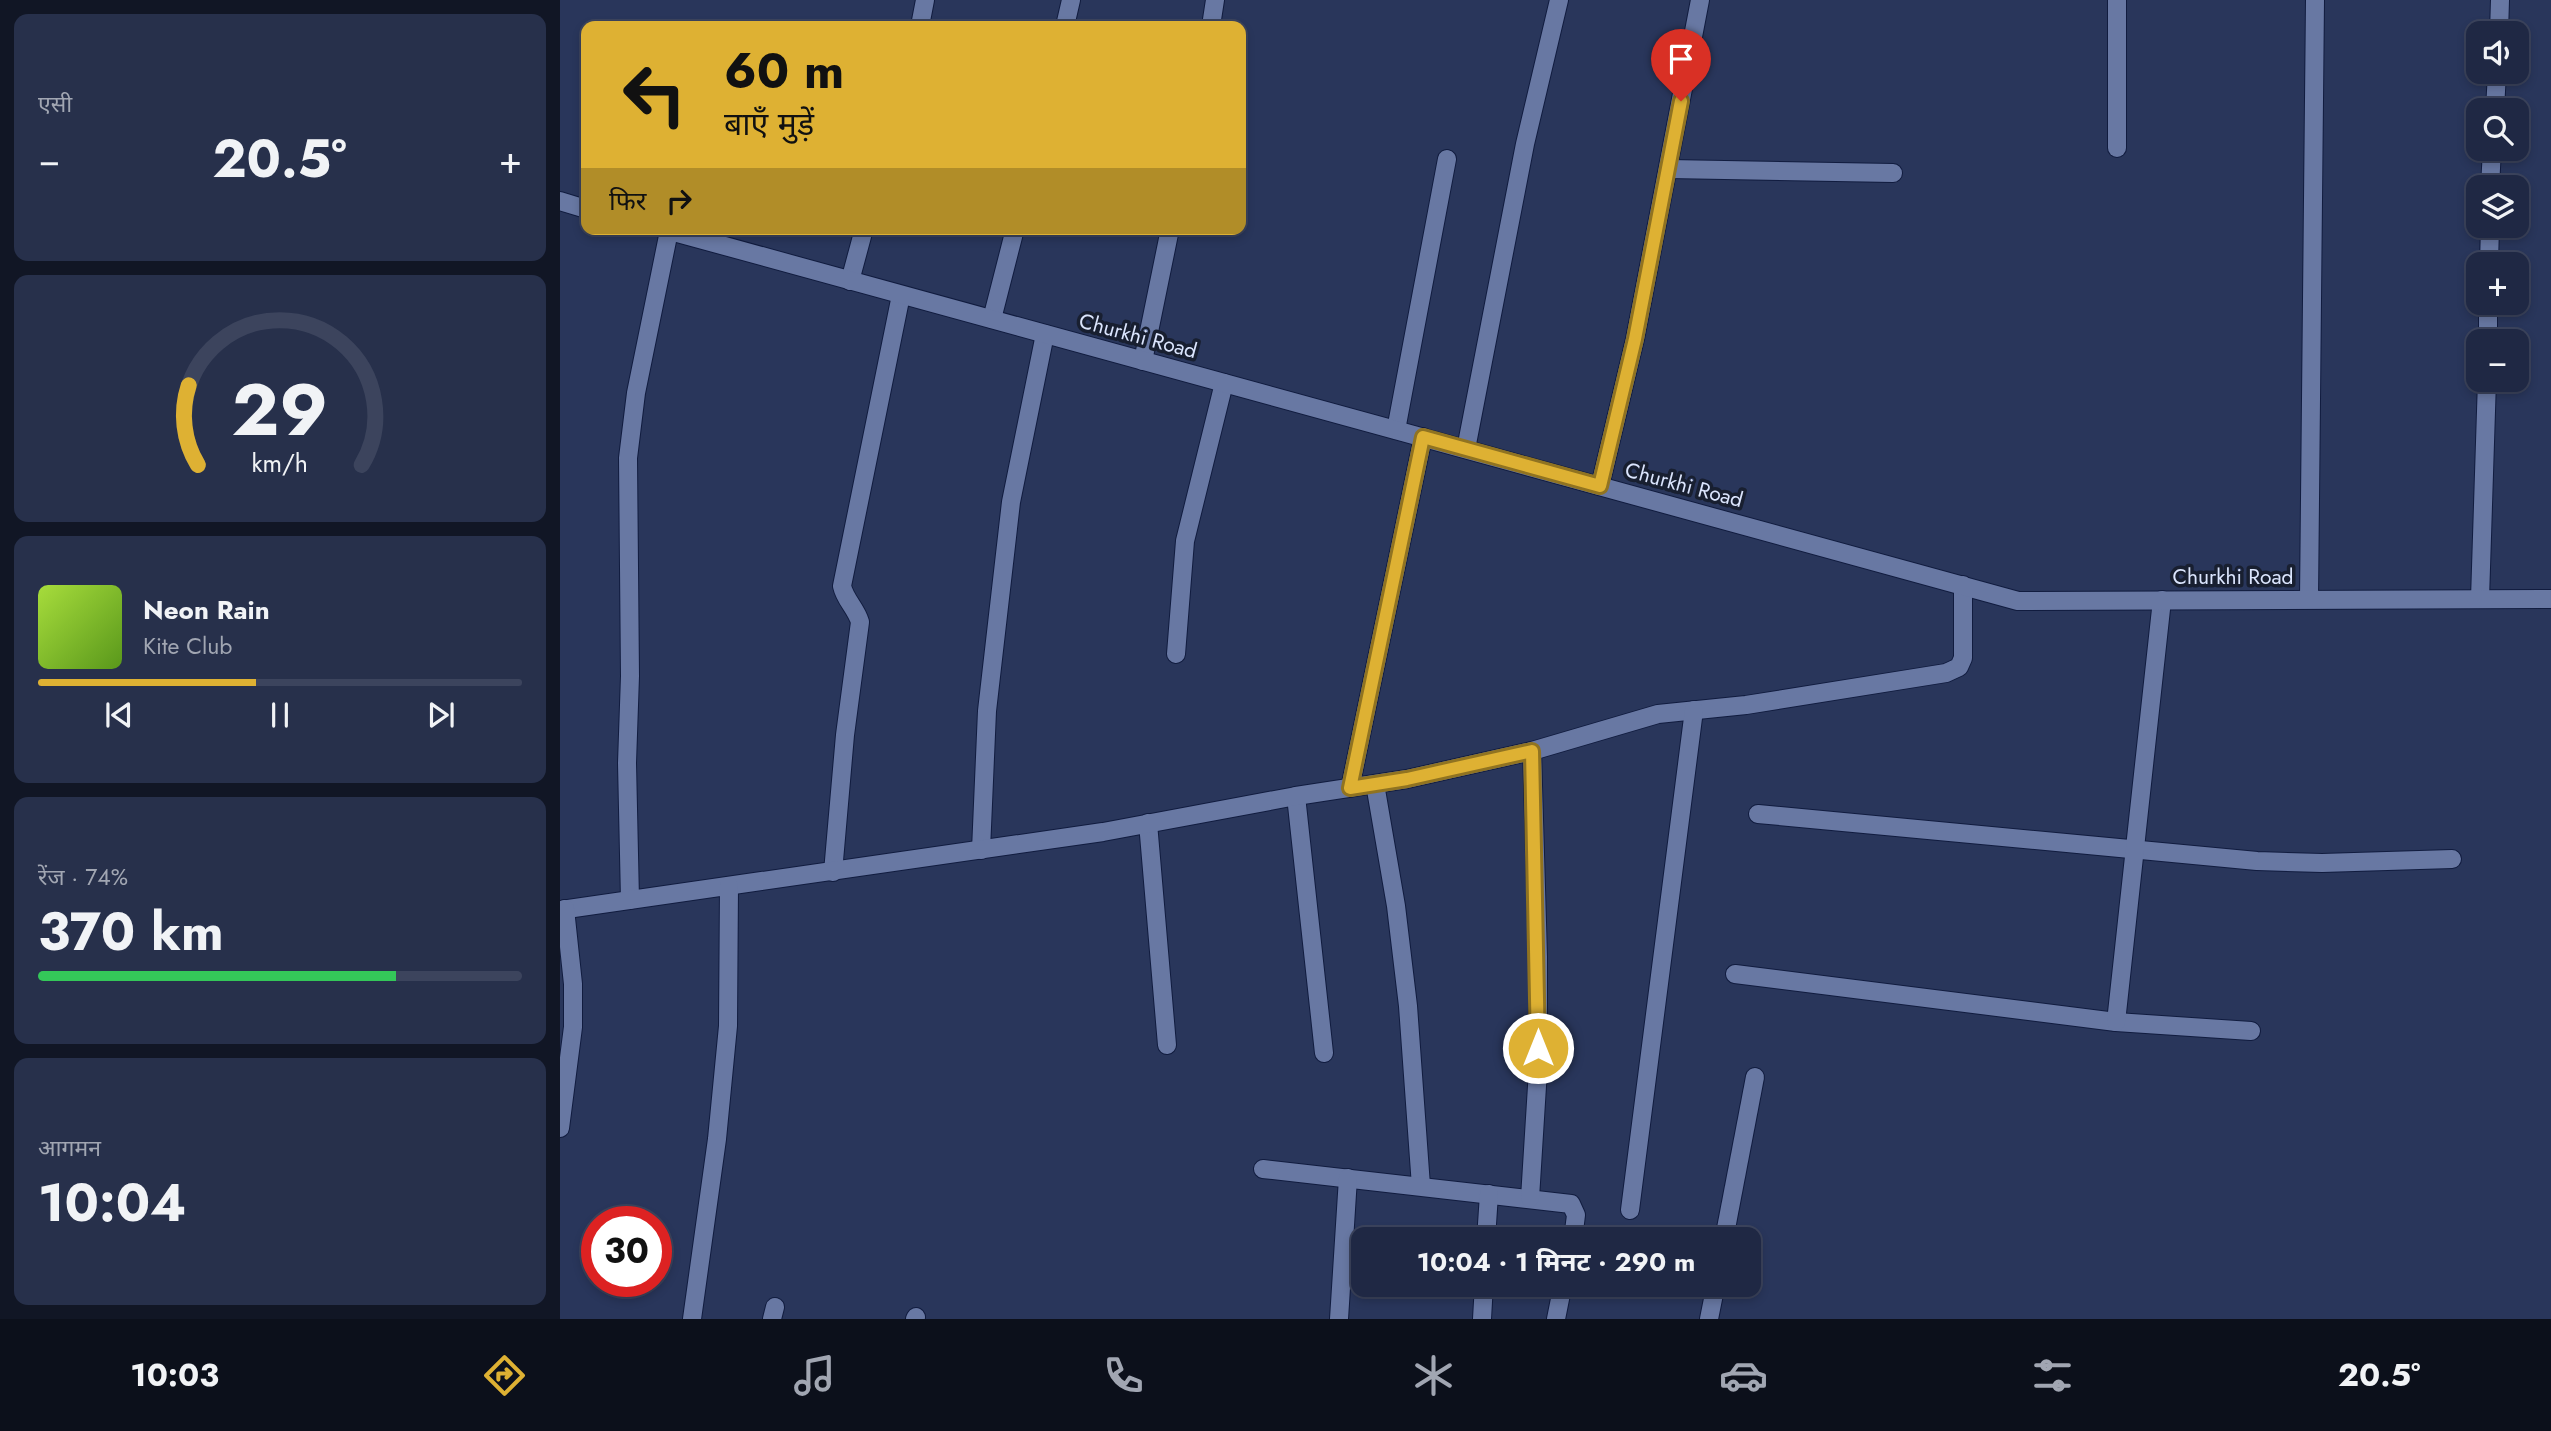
<!DOCTYPE html>
<html lang="hi">
<head>
<meta charset="utf-8">
<style>
  :root { --surface:#1f2844; --page:#27304b; --text:#f1f3f6; --muted:#a1a6b2; --line:#3c445d; --accent:#deb133 }
  body { margin:0; font-family:Jost,"Noto Sans Devanagari",sans-serif; background:var(--page); color:var(--text); height:100vh; display:flex; flex-direction:column; font-size:26px; white-space:nowrap }
  * { box-sizing:border-box; margin:0 }
  p { font-size:23px; color:var(--muted) }
  .icon { flex:none; width:38px; height:38px; fill:none; stroke:currentColor; stroke-width:2; stroke-linecap:round; stroke-linejoin:round }
  .map { position:relative; flex:1; overflow:hidden }
  .sheet { display:flex; flex-direction:column; gap:14px; padding:14px; background:#111625; width:560px }
  .sheet>* { flex:none }
  .top-card { position:absolute; left:21px; top:21px; width:665px; height:214px; border-radius:14px; box-shadow:0 4px 10px #0003,0 0 0 2px var(--line); background:#deb133; color:#111; overflow:hidden }
  .tools { position:absolute; left:1906px; top:21px; display:grid; gap:14px }
  .tools a { display:grid; place-items:center; width:63px; height:63px; border-radius:14px; background:var(--surface); box-shadow:0 4px 10px #0003,0 0 0 2px var(--line); font-size:35px }
  .speed { position:absolute; left:21px; top:1206px; display:flex; gap:14px; font-size:35px; font-weight:700; text-align:center }
  .speed>* { display:grid; place-content:center; width:91px; height:91px; border-radius:50%; background:var(--surface); box-shadow:0 4px 10px #0003,0 0 0 2px var(--line); line-height:1 }
  .speed .limit { border:10px solid #d22; background:#fff; color:#111 }
  .pin { position:absolute; display:grid; place-items:center; width:60px; height:60px; color:#fff; margin:-72px -30px; border-radius:50% 50% 50% 0; rotate:-45deg; box-shadow:0 0 7px #0007 }
  .pin .icon { rotate:45deg }
  .me { position:absolute; width:77px; margin:-38px; rotate:0deg; stroke-linejoin:round; filter:drop-shadow(0 0 5px #0008) }
  .turn { display:flex; align-items:center; gap:24px; height:147px; padding:0 28px; font-size:32px }
  .turn .icon { width:91px; height:91px; stroke-width:2.5 }
  .turn b { display:block; font-size:49px; line-height:60px }
  .then { display:flex; align-items:center; height:66px; padding:0 28px; background:#0003; gap:14px; font-size:26px }
  .big { font-size:52px; font-weight:700; line-height:1.1 }
  .sheet .tile { flex:1; display:flex; flex-direction:column; justify-content:center; gap:10px; min-width:0; padding:0 24px; border-radius:14px; background:var(--page) }
  .sheet .dial { align-items:center; gap:0 }
  .dial svg { height:182px; overflow:visible; fill:none; stroke:var(--line); stroke-width:7; stroke-linecap:round; text-anchor:middle }
  .dial text { fill:var(--text); stroke:none }
  .song { display:flex; align-items:center; gap:21px }
  .cover { width:84px; height:84px; border-radius:10px; background:linear-gradient(135deg,hsl(80 70% 55%),hsl(90 70% 35%)) }
  .played { height:7px; border-radius:4px; background:linear-gradient(90deg,var(--accent) 45%,var(--line) 45%) }
  .keys { display:flex; justify-content:space-around; direction:ltr }
  .heat { display:flex; justify-content:space-between; align-items:center; font-size:38px; direction:ltr }
  .charge { height:10px; border-radius:5px; background:linear-gradient(90deg,#34c759 74%,var(--line) 0) }
  .trip { position:absolute; left:791px; top:1227px; width:410px; height:70px; border-radius:14px; background:var(--surface); box-shadow:0 4px 10px #0003,0 0 0 2px var(--line); font-weight:700; line-height:70px; text-align:center }
  .tab-bar { display:flex; height:112px; justify-content:space-around; align-items:center; background:#0c101b; color:var(--muted) }
  .tab-bar .icon { width:49px; height:49px }
  .tab-bar .on { color:var(--accent) }
  .tab-bar b { font-size:32px; color:var(--text) }
  main { display:flex; flex:1; min-height:0 }
  .map>svg:first-child { display:block }
</style>
</head>
<body>
<main>
<section class="sheet">
<div class="tile"><p>एसी</p>
<div class="heat"><a>−</a><b class="big">20.5°</b><a>+</a></div>
</div>
<div class="tile dial"><svg viewBox="0 0 100 80">
<path d="M14 69A42 42 0 1 1 86 69"/>
<path d="M14 69A42 42 0 0 1 10 34" stroke="#deb133"/>
<text x="50" y="56" font-size="32" font-weight="700">29</text>
<text x="50" y="72" font-size="11">km/h</text>
</svg></div>
<div class="tile">
<div class="song"><i class="cover"></i><div><b>Neon Rain</b><p>Kite Club</p></div></div>
<div class="played"></div>
<div class="keys"><svg class="icon" aria-label="previous" viewBox="0 0 24 24"><path d="M18 5L8 12l10 7zM5 5v14"/></svg><svg class="icon" aria-label="pause" viewBox="0 0 24 24"><path d="M8 5v14M16 5v14"/></svg><svg class="icon" aria-label="next" viewBox="0 0 24 24"><path d="M6 5l10 7-10 7zM19 5v14"/></svg></div>
</div>
<div class="tile"><p>रेंज · 74%</p><b class="big">370 km</b><div class="charge"></div></div>
<div class="tile"><p>आगमन</p><b class="big">10:04</b></div>
</section>
<div class="map">
<svg width="1991" height="1319" viewBox="0 0 1991 1319">
  <rect width="100%" height="100%" fill="#29365b"/>
  <g fill="none" stroke-linecap="round" stroke-linejoin="round">
    <defs>
      <g id="minor">
        <path d="M1557 0V148"/>
        <path d="M360 26 365 0"/>
        <path d="M505 26 511 0"/>
        <path d="M651 26 655 0"/>
        <path d="M1939 33 1940 0"/>
        <path d="M1935 110 1937 72"/>
        <path d="M1109 169 1333 173"/>
        <path d="M1930 187 1932 149"/>
        <path d="M1929 264 1930 226"/>
        <path d="M290 281 304 229"/>
        <path d="M432 319 455 229"/>
        <path d="M1928 341V303"/>
        <path d="M583 361 610 229"/>
        <path d="M836 430 887 159"/>
        <path d="M906 449 965 144 999 0"/>
        <path d="M1040 486 1075 339 1140 0"/>
        <path d="M1749 599 1755 0"/>
        <path d="M1920 599 1927 380"/>
        <path d="M616 654 625 541 664 383"/>
        <path d="M815 784 836 906 848 1006 861 1186"/>
        <path d="M790 788 863 437"/>
        <path d="M736 796 764 1053"/>
        <path d="M1198 814 1697 861 1762 863 1892 859"/>
        <path d="M588 823 607 1045"/>
        <path d="M421 850 427 711 451 502 485 334"/>
        <path d="M273 872 285 735 300 622C296 608 285 600 282 586L341 295"/>
        <path d="M70 900 67 763 70 676 68 458 76 393 109 231"/>
        <path d="M0 910 543 832 736 796 847 779 972 751 1098 714 1186 705 1386 673 1399 667 1403 658V585"/>
        <path d="M1175 974 1556 1022 1691 1031"/>
        <path d="M1556 1022 1602 600"/>
        <path d="M0 1128 13 1027V984L5 909"/>
        <path d="M703 1169 1011 1204 1016 1215 1013 1239"/>
        <path d="M970 1198 978 1070V957L972 751"/>
        <path d="M1070 1210 1134 710"/>
        <path d="M926 1239 929 1194"/>
        <path d="M1164 1239 1195 1077"/>
        <path d="M132 1319 157 1139 168 1026 169 886"/>
        <path d="M212 1319 215 1307"/>
        <path d="M355 1319 356 1317"/>
        <path d="M779 1319 788 1178"/>
        <path d="M922 1319 924 1284"/>
        <path d="M996 1319 1003 1284"/>
        <path d="M1149 1319 1156 1284"/>
      </g>
      <g id="tertiary">
        <path d="M0 201 26 209"/>
        <path d="M103 229 1458 601 1991 599"/>
      </g>
    </defs>
    <use href="#minor" stroke="#111c3f" stroke-width="20"/>
    <use href="#tertiary" stroke="#111c3f" stroke-width="20"/>
    <use href="#minor" stroke="#6878a3" stroke-width="18"/>
    <use href="#tertiary" stroke="#6878a3" stroke-width="18"/>
  </g>
  <g fill="none" stroke-linecap="round" stroke-linejoin="round">
    <defs>
      <path id="route" d="M978 1048 972 751 847 779 790 788 863 437 1040 486 1075 339 1121 101"/>
    </defs>
    <use href="#route" stroke="#907321" stroke-width="18"/>
    <use href="#route" stroke="#deb133" stroke-width="12"/>
  </g>
  <g text-anchor="middle" stroke-width="7" stroke-linejoin="round" paint-order="stroke">
    <g font-size="21" fill="#dbe5fd" stroke="#181f30">
      <text transform="translate(578 336) rotate(15)" y="7">Churkhi Road</text>
      <text transform="translate(1124 485) rotate(15)" y="7">Churkhi Road</text>
      <text x="1673" y="584">Churkhi Road</text>
    </g>
  </g>
</svg>
<div class="tools">
<a><svg class="icon" aria-label="sound" viewBox="0 0 24 24"><path d="M4 9h4l5-4v14l-5-4H4zM17 9q2 3 0 6"/></svg></a>
<a><svg class="icon" aria-label="search" viewBox="0 0 24 24"><circle cx="10" cy="10" r="6"/><path d="M15 15l6 6"/></svg></a>
<a><svg class="icon" aria-label="layers" viewBox="0 0 24 24"><path d="M12 4l9 5-9 5-9-5zM3 14l9 5 9-5"/></svg></a>
<a>+</a>
<a>−</a>
</div>
<div class="speed"><div class="limit">30</div></div>
<div class="pin" style="left:1121px;top:101px;background:#d93025"><svg class="icon" aria-label="arrive" viewBox="0 0 24 24"><path d="M6 21V4h12l-3 4 3 4H6"/></svg></div>
<svg class="me" style="left:978px;top:1048px" viewBox="-20 -20 40 40"><circle r="17" fill="#deb133" stroke="#fff" stroke-width="3"/><path d="M0-11L8 9 0 5-8 9z" fill="#fff"/></svg>
<div class="trip">10:04 · 1 मिनट · 290 m</div>
<div class="top-card">
<div class="turn"><svg class="icon" aria-label="left" viewBox="0 0 24 24"><path d="M17 20v-9H6M10 6l-5 5 5 5"/></svg><div><b>60 m</b>बाएँ मुड़ें</div></div>
<div class="then">फिर<svg class="icon" aria-label="right" viewBox="0 0 24 24"><path d="M7 20v-9h11M14 6l5 5-5 5"/></svg></div>
</div>
</div>
</main>
<nav class="tab-bar">
<b>10:03</b>
<svg class="icon on" aria-label="directions" viewBox="0 0 24 24"><path d="M12 3l9 9-9 9-9-9zM9 14v-3h6M13 9l2 2-2 2"/></svg>
<svg class="icon" aria-label="music" viewBox="0 0 24 24"><path d="M9 18V5l10-2v13"/><circle cx="6" cy="18" r="3"/><circle cx="16" cy="16" r="3"/></svg>
<svg class="icon" aria-label="phone" viewBox="0 0 24 24"><path d="M5 4h4l2 5-3 2q2 4 5 5l2-3 5 2v4C11 20 4 13 5 4z"/></svg>
<svg class="icon" aria-label="climate" viewBox="0 0 24 24"><path d="M12 3v18M4 7l16 10M4 17L20 7"/></svg>
<svg class="icon" aria-label="car" viewBox="0 0 24 24"><path d="M5 17H2v-5l4-1 3-4h7l3 4 3 1v5h-3M9 17h6M6 11h13"/><circle cx="7" cy="17" r="2"/><circle cx="17" cy="17" r="2"/></svg>
<svg class="icon" aria-label="filters" viewBox="0 0 24 24"><path d="M4 7h16M4 17h16"/><circle cx="9" cy="7" r="2"/><circle cx="15" cy="17" r="2"/></svg>
<b>20.5°</b>
</nav>
</body>
</html>
